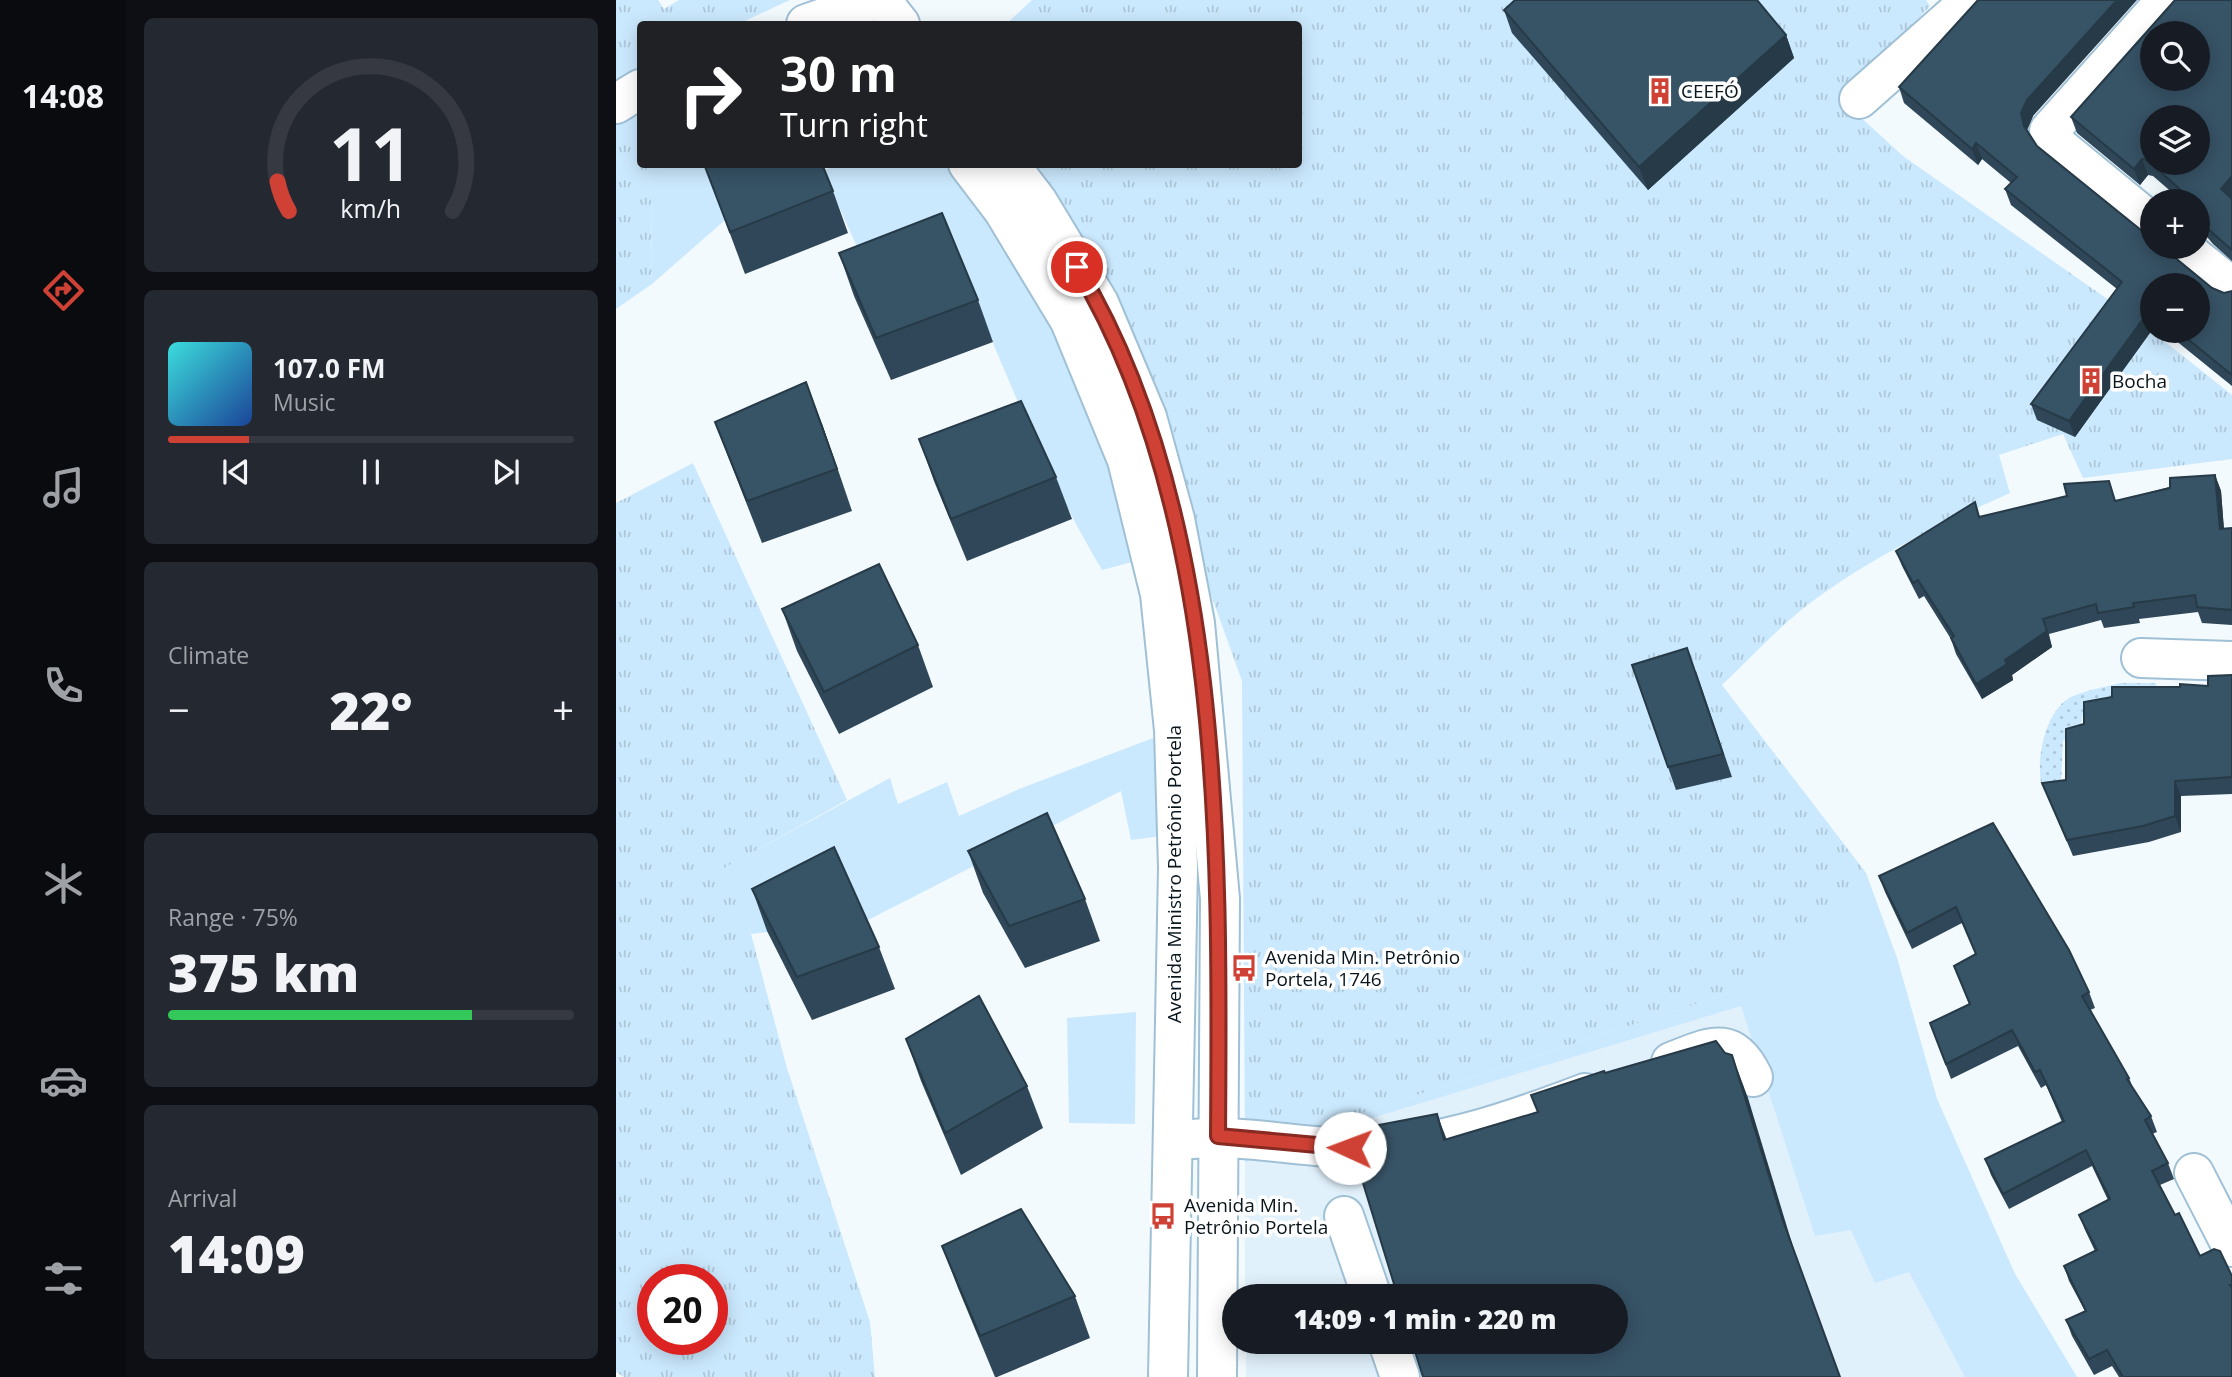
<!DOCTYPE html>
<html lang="en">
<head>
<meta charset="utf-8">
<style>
  :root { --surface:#171b24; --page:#242831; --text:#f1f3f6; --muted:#9ea1a6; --line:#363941; --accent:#ce4134 }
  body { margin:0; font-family:"Open Sans",sans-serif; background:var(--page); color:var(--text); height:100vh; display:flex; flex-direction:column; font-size:26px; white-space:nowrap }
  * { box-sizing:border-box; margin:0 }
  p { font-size:23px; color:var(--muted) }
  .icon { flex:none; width:38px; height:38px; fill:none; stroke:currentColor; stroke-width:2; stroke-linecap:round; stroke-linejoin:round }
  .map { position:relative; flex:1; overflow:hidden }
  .panel { display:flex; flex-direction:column; gap:18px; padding:18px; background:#0d0f14; width:490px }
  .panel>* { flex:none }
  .top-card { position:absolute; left:21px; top:21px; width:665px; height:147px; border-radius:7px; box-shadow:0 4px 18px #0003; background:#202124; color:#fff; overflow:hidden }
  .tools { position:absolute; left:1524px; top:21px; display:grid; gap:14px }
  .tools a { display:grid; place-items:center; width:70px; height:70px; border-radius:50%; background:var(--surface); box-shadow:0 4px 18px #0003; font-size:35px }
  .speed { position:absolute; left:21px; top:1264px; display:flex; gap:14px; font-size:35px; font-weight:700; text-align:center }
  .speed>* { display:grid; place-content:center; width:91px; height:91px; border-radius:50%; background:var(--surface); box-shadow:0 4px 18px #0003; line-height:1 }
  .speed .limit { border:10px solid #d22; background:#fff; color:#111 }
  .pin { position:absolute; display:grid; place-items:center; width:60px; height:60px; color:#fff; margin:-30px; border:4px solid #fff; border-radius:50%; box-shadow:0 2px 7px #0007 }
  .me { position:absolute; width:77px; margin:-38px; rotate:272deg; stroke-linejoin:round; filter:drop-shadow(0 0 5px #0008) }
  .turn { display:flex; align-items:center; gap:24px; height:147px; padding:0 28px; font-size:32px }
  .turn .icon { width:91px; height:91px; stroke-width:2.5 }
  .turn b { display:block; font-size:49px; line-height:60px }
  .big { font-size:52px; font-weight:800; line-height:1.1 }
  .panel .tile { flex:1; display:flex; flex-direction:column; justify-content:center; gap:10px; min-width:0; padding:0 24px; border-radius:10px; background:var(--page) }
  .panel .dial { align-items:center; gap:0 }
  .dial svg { height:182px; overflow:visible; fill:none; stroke:var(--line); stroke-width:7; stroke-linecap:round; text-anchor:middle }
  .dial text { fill:var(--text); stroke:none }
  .song { display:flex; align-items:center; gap:21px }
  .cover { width:84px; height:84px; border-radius:10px; background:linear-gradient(135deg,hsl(180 70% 55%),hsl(220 70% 35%)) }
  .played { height:7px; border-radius:4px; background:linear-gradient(90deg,var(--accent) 20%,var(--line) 20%) }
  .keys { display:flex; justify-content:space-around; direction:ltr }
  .heat { display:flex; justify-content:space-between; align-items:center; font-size:38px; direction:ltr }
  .charge { height:10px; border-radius:5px; background:linear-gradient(90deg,#34c759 75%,var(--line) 0) }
  .trip { position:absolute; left:606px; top:1284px; width:406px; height:70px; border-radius:35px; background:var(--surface); box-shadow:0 4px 18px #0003; font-weight:800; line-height:70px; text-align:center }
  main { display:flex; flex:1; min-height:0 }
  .tabs { display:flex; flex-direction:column; width:126px; justify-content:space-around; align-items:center; background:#090b0e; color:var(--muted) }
  .tabs .icon { width:49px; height:49px }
  .tabs .current { color:var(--accent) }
  .tabs b { font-size:32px; color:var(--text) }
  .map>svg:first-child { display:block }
</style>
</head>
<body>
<main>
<nav class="tabs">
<b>14:08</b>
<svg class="icon current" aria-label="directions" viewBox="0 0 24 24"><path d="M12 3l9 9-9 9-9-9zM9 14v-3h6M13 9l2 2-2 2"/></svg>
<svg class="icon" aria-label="music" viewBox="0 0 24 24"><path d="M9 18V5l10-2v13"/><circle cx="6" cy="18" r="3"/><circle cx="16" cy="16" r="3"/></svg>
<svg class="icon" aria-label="phone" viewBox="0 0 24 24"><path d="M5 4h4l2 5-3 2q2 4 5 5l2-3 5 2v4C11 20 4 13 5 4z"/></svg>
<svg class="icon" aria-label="climate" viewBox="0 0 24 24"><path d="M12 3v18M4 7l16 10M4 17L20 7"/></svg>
<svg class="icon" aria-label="car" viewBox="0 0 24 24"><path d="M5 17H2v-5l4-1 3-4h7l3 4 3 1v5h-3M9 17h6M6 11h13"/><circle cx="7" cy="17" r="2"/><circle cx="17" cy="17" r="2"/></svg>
<svg class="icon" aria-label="filters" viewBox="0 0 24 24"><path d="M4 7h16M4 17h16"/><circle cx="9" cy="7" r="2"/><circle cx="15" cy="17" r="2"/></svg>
</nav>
<section class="panel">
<div class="tile dial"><svg viewBox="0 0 100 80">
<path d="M14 69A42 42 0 1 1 86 69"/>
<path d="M14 69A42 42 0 0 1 9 56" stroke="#ce4134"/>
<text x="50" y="56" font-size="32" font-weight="700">11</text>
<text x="50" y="72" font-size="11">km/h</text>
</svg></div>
<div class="tile">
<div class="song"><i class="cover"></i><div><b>107.0 FM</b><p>Music</p></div></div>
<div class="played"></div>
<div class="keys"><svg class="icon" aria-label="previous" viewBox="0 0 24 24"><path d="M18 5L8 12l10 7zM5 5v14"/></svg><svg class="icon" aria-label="pause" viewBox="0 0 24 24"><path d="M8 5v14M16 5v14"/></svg><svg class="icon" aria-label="next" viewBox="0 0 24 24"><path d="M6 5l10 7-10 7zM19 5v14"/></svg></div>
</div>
<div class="tile"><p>Climate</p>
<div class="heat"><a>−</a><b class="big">22°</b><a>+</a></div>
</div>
<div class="tile"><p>Range · 75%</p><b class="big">375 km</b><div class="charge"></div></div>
<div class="tile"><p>Arrival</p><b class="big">14:09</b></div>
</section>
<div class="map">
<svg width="1616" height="1377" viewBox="0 0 1616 1377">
  <defs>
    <pattern id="park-tufts" width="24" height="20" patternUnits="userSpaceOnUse" patternTransform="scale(1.75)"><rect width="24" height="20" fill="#cbe9fe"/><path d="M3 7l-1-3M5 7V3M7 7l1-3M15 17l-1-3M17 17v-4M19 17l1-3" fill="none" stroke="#adc7d9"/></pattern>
    <pattern id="garden-dots" width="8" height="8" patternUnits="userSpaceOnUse" patternTransform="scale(1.75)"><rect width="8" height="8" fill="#cbe9fe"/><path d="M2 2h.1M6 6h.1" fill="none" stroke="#adc7d9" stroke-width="1.8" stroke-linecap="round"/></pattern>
  </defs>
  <rect width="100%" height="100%" fill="#f3fafe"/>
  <path fill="#e1f1fc" d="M1250 873 1281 958 1321 1099 1399 1274 1461 1377H630V1342H999V1297H629V1151L1120 991Z"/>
  <g fill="#cbe9fe">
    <path d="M30 165H139L95 183 109 220 36 284 35 188Z"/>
    <path d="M220 165H352L387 210 535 557 486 570C427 471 385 362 341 255L259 287 207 171Z"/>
    <path d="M558 730 561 834 515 840 505 791 248 922 135 934 105 869 274 778 282 804 331 782 343 816 403 789Z"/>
    <path d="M1165 762 1250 873 1281 958 1321 1099 1399 1274 1461 1377H1349L1293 1272 1259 1283 1235 1230 1199 1236 1125 1006 707 1133 629 1162V1151L1120 991Z"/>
    <path d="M520 1012 519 1124 453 1123 451 1018Z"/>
  </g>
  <g fill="url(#park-tufts)" fill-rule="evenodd">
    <path d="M0 0H42L48 9 63 0H174L122 24H24V71L0 83Z"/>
    <path d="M416 0H1310L1314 6 1227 101 1287 156 1527 324 1616 395V459L1467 478 1447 434 1383 455 1394 493C1322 525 1247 561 1184 611 1157 633 1132 661 1106 685L1250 873 1120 991 629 1151 626 681 531 417 385 165 682 164V24H390Z"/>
    <path d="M24 89V164L30 165 35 188 36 284 0 309V104Z"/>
    <path d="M77 463 231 800 106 869 135 934 171 1068 254 1322 259 1377H8L0 1372V503ZM96 1279V1339H37V1279Z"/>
  </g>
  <path fill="url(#garden-dots)" d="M1504 683H1540L1542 695 1489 697 1487 706 1468 709 1463 733 1447 741 1445 784 1426 787C1419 761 1429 708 1457 696 1472 690 1489 687 1504 683Z"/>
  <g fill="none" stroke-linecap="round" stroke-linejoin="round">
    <defs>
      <g id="minor">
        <path d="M265 0 284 24"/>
        <path d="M190 24 258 0"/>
        <path d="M1243 99 1355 0"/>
        <path d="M0 104 24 89"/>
        <path d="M352 164 387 210 454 321 511 460 544 594 558 730 562 868 552 1377"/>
        <path d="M393 164 422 202 483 303 531 417 559 519 579 623 604 899 601 1377"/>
        <path d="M1536 223 1441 145 1433 131 1550 0"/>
        <path d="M1566 247 1616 287"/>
        <path d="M1525 658 1616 661"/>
        <path d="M1055 1062C1094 1047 1116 1033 1137 1077"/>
        <path d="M576 1139C634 1134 693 1150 752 1148 825 1146 901 1119 969 1093"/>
        <path d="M1578 1173 1616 1247"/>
        <path d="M728 1216 756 1297"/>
        <path d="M772 1342 784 1377"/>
      </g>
    </defs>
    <use href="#minor" stroke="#a0c0d6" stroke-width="42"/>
    <use href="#minor" stroke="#fff" stroke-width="38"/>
  </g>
  <g fill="#2f4758">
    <path d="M1616 0V261L1597 244 1582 226V201H1566L1537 176 1532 175 1524 185 1461 133 1455 117Z"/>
    <path d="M888 10 1170 35 1178 58 1032 190 896 33Z"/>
    <path d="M1283 87 1417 116 1411 130 1421 146 1596 288 1608 293 1616 291V386L1548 331H1582L1536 285V330L1459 437 1421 420 1415 404 1501 289 1395 205 1389 189 1395 183 1366 159 1362 165 1288 103Z"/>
    <path d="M88 164 217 191 232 233 129 274Z"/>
    <path d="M223 253 362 300 377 342 275 380 238 296Z"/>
    <path d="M99 422 206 424 236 511 146 543 115 464Z"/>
    <path d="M303 439 440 477 456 519 351 561 318 481Z"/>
    <path d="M1599 475 1605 491 1608 529 1616 528V625L1586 623 1582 612 1523 619 1524 623 1488 628 1485 620 1433 634 1436 647 1396 675 1397 680 1366 699 1340 654 1335 639 1308 596 1303 599 1286 566 1280 551 1364 517 1500 501Z"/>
    <path d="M166 609 302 645 317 687 223 734 181 651Z"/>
    <path d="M1016 665 1080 671 1116 777 1060 790Z"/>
    <path d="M1616 675V794L1565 796V832L1533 842 1457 856 1426 783 1450 780 1468 724 1564 687 1592 686Z"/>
    <path d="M1377 823 1473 992 1479 1008 1474 1010 1513 1078 1517 1088 1535 1116 1541 1132 1536 1134 1552 1163 1558 1179 1544 1185 1559 1215 1584 1256 1616 1276V1377H1503L1496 1366 1478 1375 1456 1336 1450 1320 1469 1311 1453 1281 1448 1266 1479 1251 1469 1230 1463 1215 1492 1200 1476 1166 1393 1209 1375 1175 1369 1159 1446 1122 1430 1085 1425 1088 1402 1046 1335 1079 1314 1023 1353 1004 1338 966 1360 955 1346 923 1296 949 1269 892 1263 876Z"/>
    <path d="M352 851 469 899 484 941 409 968 367 893Z"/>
    <path d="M136 889 263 947 279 989 196 1020 151 931Z"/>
    <path d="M290 1039 411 1086 427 1128 345 1175 305 1081Z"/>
    <path d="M326 1246 459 1296 474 1338 381 1377H379L342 1288Z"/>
  </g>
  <g fill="#263a47">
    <path d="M1501 0H1521L1417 116 1411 130 1414 142 1408 126 1405 113 1411 100Z"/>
    <path d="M1170 35 1178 58 1032 190 1023 167Z"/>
    <path d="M1360 143 1366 159 1362 165 1356 149Z"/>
    <path d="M1526 159 1532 175 1524 185 1518 169Z"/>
    <path d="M1616 176V199L1605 189Z"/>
    <path d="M1535 308 1536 313V330L1459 437 1453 421Z"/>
    <path d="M190 382 206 424 236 511 221 469Z"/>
    <path d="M1599 475 1605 491 1609 545 1604 529Z"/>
    <path d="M1427 619 1436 647 1396 675 1397 680 1366 699 1360 684 1389 660Z"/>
    <path d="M1559 781 1565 796V832L1559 816Z"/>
    <path d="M1116 1055 1132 1098 1181 1260 1166 1218Z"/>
    <path d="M821 1114 837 1156 828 1140Z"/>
  </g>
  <g fill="#375366" stroke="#263a47" stroke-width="2" fill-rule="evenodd">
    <path d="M899 0H1141L1170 35 1023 167 888 10Z"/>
    <path d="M1362 0H1501L1411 100 1405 113 1408 126 1421 146 1536 239V247H1546L1596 288 1608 293 1616 291V375L1562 331H1582V285H1536V310L1535 308 1453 421 1415 404 1506 282 1389 189 1401 177 1360 143 1356 149 1283 87Z"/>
    <path d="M1559 0H1616V176L1605 189 1616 199V250L1591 228 1582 217V201H1569L1564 195 1567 192 1531 160 1526 159 1518 169 1455 117ZM1536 33H1582V79H1536ZM1536 117H1582V163H1536Z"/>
    <path d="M88 164H206L217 191 114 232Z"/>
    <path d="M326 213 362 300 260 338 223 253Z"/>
    <path d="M190 382 221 469 131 501 99 422Z"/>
    <path d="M405 401 440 477 335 519 303 439Z"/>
    <path d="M1599 475 1604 529 1616 528V610L1581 607 1579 595 1517 603 1518 607 1482 613 1480 604 1427 619 1431 631 1389 660 1391 664 1360 684 1335 638 1338 636 1302 580 1297 583 1280 551 1359 502 1363 517 1451 496 1448 484 1493 481 1499 501 1554 488V478Z"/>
    <path d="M263 564 302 645 208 692 166 609Z"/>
    <path d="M1071 648 1107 754 1052 767 1016 665Z"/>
    <path d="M1616 675V777L1559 781V816L1527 826 1451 840 1426 783 1450 780V729L1468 724V702L1496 697V687H1564V684L1592 686V676Z"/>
    <path d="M431 813 469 899 393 926 352 851Z"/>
    <path d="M1377 823 1453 950 1473 992 1466 996 1513 1078 1511 1079 1535 1116 1529 1120 1552 1163 1536 1171 1559 1215 1563 1213 1584 1256 1598 1249 1604 1251 1616 1276V1285H1614L1616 1288V1377H1507L1491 1350 1473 1359 1450 1320 1470 1311 1448 1266 1481 1250 1463 1215 1494 1199 1470 1150 1387 1194 1369 1159 1448 1121 1424 1070 1419 1072 1396 1030 1330 1064 1314 1023 1354 1004 1338 966 1360 954 1340 907 1291 933 1263 876Z"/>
    <path d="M218 847 263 947 181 977 136 889Z"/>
    <path d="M363 996 411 1086 329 1133 290 1039Z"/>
    <path d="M1100 1041 1109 1053 1116 1055 1166 1218 1224 1377H807L796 1342H999V1297H782L731 1131 821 1114 828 1140 922 1112 915 1095 988 1071 989 1073Z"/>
    <path d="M405 1209 459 1296 364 1336 326 1246Z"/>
  </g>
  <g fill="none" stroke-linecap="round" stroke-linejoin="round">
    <defs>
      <path id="route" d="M461 267C609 513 604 857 602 1136L734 1148"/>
    </defs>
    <use href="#route" stroke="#862a22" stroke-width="18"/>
    <use href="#route" stroke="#ce4134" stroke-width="12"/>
  </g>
  <defs>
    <symbol id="building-bare" viewBox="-9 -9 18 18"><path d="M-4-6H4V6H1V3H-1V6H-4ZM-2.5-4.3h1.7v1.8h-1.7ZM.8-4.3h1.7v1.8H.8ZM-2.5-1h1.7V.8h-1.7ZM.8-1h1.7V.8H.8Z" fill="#ce4134" stroke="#fff" stroke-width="2.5" paint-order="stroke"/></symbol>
    <symbol id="bus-bare" viewBox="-9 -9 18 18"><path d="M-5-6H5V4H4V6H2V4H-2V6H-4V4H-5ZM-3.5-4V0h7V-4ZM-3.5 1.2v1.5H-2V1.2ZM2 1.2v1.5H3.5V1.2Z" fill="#ce4134" stroke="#fff" stroke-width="2.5" paint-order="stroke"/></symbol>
  </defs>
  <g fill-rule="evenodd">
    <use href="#building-bare" x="1025" y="72" width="38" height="38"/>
    <use href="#building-bare" x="1456" y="362" width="38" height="38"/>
    <use href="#bus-bare" x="609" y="949" width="38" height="38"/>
    <use href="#bus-bare" x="528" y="1197" width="38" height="38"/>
  </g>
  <g text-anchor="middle" stroke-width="7" stroke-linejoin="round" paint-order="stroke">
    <g font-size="19" fill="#0a161d" stroke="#fff" text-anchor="start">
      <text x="1065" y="98">CEEFÓ</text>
      <text x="1496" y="388">Bocha</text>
      <text x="649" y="964">Avenida Min. Petrônio<tspan x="649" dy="22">Portela, 1746</tspan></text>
      <text x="568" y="1212">Avenida Min.<tspan x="568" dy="22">Petrônio Portela</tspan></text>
    </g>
    <g font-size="19" fill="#0a161d" stroke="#fff">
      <text transform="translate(558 874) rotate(-90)" y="7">Avenida Ministro Petrônio Portela</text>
    </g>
  </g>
</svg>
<div class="tools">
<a><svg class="icon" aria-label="search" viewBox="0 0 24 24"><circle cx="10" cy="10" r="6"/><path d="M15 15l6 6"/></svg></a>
<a><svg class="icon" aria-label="layers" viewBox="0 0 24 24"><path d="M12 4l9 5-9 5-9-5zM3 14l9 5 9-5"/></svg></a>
<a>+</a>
<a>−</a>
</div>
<div class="speed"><div class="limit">20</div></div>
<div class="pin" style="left:461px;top:267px;background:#d93025"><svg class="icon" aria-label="arrive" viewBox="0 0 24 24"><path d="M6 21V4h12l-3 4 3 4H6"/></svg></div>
<svg class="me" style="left:734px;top:1148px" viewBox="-20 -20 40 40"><circle r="19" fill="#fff"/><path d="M0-13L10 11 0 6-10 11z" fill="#ce4134"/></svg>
<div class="trip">14:09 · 1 min · 220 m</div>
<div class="top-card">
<div class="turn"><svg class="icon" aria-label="right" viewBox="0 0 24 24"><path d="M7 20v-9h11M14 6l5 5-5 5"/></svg><div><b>30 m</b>Turn right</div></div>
</div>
</div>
</main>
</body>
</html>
